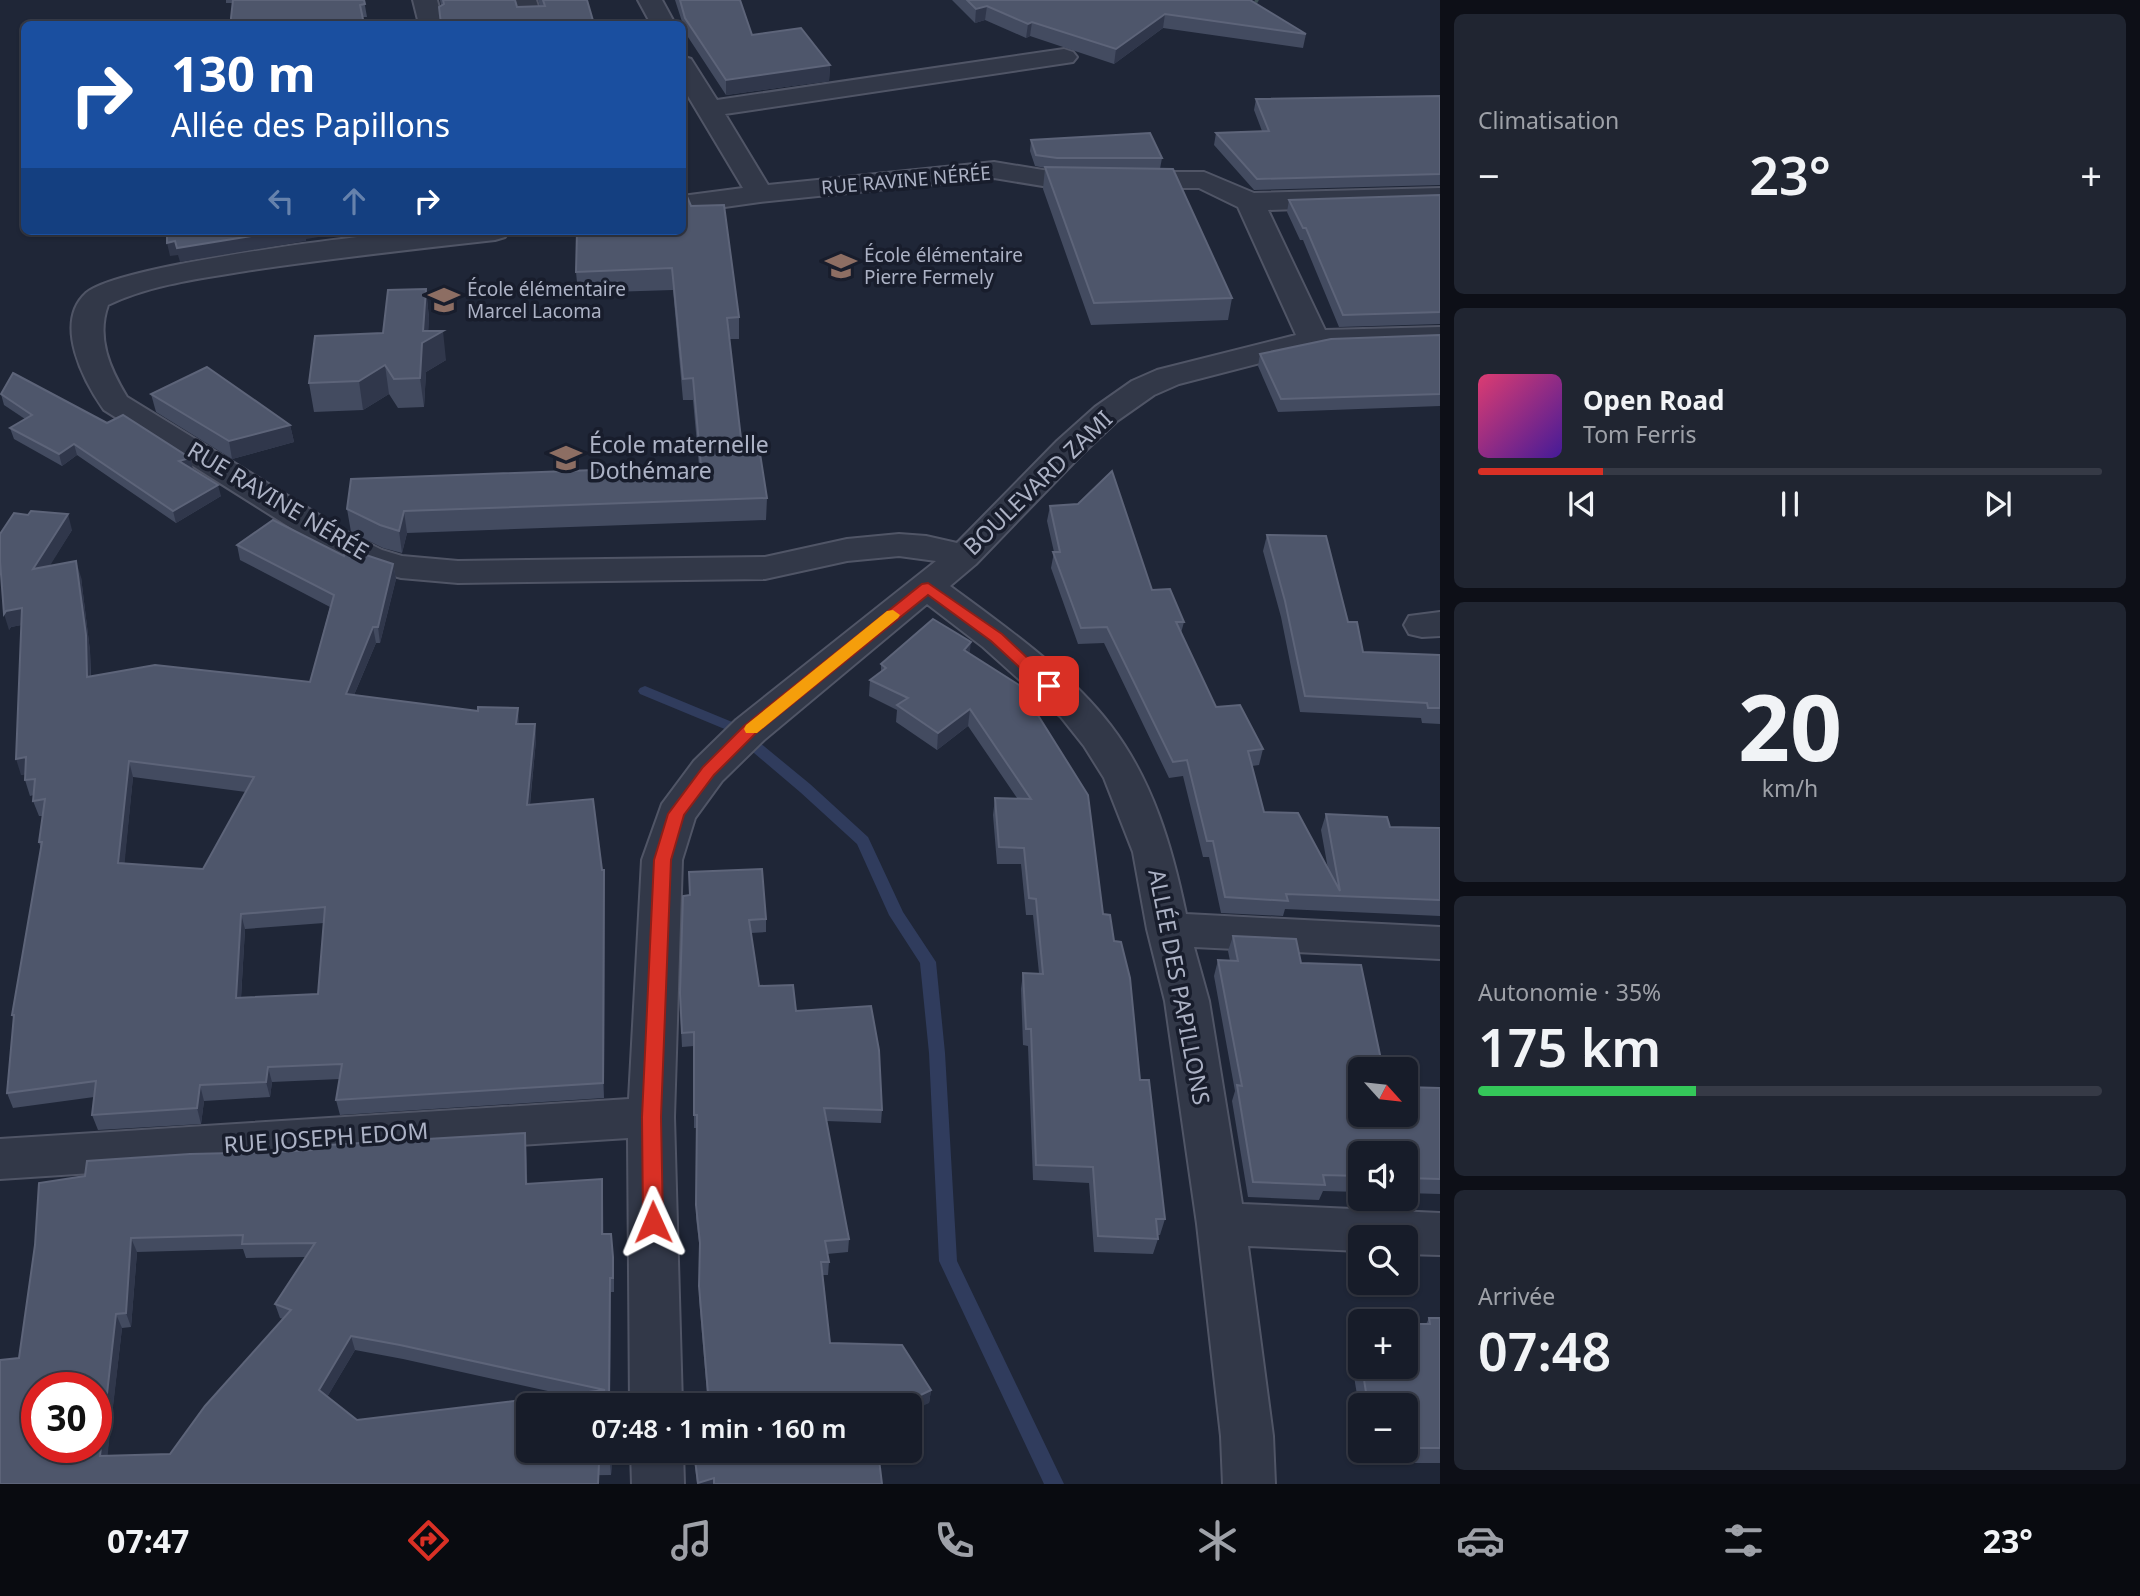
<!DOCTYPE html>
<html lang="fr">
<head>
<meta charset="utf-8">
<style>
  :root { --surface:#171c29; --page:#202531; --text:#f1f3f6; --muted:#9ea1a8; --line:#363a46; --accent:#d93025 }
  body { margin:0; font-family:"Noto Sans",sans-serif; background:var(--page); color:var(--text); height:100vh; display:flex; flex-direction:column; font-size:26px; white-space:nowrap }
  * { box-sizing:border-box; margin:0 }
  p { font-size:23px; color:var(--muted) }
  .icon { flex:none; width:38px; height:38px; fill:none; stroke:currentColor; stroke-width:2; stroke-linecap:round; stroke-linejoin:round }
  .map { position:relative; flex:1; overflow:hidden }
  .panel { display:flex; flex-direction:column; gap:14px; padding:14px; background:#0d0f17; width:700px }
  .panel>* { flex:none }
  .hud { position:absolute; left:21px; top:21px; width:665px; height:214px; border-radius:10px; box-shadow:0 2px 5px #0004,0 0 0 2px var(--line); background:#1a4fa0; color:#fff; overflow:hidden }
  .needle { width:46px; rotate:117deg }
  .fabs { position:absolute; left:1348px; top:1057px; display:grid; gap:14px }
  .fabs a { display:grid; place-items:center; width:70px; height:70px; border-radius:10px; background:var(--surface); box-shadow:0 2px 5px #0004,0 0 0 2px var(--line); font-size:35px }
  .speed { position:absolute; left:21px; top:1372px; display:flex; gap:14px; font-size:35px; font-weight:700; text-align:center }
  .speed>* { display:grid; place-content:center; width:91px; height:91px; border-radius:50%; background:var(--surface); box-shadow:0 2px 5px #0004,0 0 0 2px var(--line); line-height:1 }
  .speed .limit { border:10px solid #d22; background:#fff; color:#111 }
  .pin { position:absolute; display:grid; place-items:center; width:60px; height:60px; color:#fff; margin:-30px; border-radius:14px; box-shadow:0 4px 10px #0006 }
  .me { position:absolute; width:77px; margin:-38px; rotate:359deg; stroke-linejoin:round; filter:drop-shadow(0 0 5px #0008) }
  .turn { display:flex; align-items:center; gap:24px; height:147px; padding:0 35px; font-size:32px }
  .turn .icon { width:91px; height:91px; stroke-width:2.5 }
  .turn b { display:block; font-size:49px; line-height:60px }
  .lanes { display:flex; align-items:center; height:66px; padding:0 35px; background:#0003; justify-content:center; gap:35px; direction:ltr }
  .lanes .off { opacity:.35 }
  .big { font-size:52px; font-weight:600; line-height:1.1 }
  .panel .card { flex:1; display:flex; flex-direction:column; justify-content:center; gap:10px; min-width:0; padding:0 24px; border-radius:10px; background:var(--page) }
  .panel .dial { align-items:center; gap:0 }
  .dial b { font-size:91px; line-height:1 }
  .song { display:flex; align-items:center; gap:21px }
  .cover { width:84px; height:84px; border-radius:10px; background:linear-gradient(135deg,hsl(340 70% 55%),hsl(260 70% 35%)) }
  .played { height:7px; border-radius:4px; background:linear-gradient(90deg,var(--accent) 20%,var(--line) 20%) }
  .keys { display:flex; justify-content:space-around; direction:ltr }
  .heat { display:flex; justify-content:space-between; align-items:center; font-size:38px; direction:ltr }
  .charge { height:10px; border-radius:5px; background:linear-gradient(90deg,#34c759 35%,var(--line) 0) }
  .trip { position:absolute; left:516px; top:1393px; width:406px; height:70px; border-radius:10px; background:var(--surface); box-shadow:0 2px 5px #0004,0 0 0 2px var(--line); font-weight:600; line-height:70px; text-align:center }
  .tab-bar { display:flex; height:112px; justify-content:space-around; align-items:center; background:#090b10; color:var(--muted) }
  .tab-bar .icon { width:49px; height:49px }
  .tab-bar .current { color:var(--accent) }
  .tab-bar b { font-size:32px; color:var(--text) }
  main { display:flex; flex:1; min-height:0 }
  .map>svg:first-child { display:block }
</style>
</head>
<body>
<main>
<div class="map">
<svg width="1440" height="1484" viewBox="0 0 1440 1484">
  <rect width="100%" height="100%" fill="#1f2637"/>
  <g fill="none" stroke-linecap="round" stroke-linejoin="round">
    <path fill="#303c5d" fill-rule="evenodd" d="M645 686 737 724 810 784 868 837 903 912 936 962 945 1053 957 1261 1064 1484H1044L939 1261 929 1053 920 963 889 915 857 844 800 792 727 730 640 694 638 691 640 688Z"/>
    <defs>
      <g id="street">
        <path d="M413 0H437L443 24H419Z"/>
        <path d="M512 0H536L544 24H520Z"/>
        <path d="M638 0H662L675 24H651Z"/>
        <path d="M1064 49 1073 52 1077 57 1073 62 725 114 768 185 994 162 1055 172H1204L1254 193 1440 188V204L1268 210 1325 330 1440 327V345L1314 349 1179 384 1154 395 1117 421 1081 455 976 564 950 586C1003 625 1071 673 1111 726 1153 781 1172 847 1186 914L1440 927V959L1194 947 1209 1001 1242 1204 1440 1213V1255L1405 1254V1237H1360V1251L1248 1246 1273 1436 1275 1484H1223L1221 1436 1197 1224 1165 1001 1147 929 1133 852 1104 778 1084 746 1061 717 983 647 927 604 764 740 722 781 695 818 682 860 674 1117 682 1405H630L628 1138 0 1179V1139L629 1099 642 860 662 804 694 761 736 720 936 561 899 556 847 561 765 579 458 583 401 578 358 566 326 550 104 410C84 382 53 323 86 293 118 265 366 234 419 231 449 229 479 231 509 231L505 237 495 240C414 249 333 258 252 270 203 278 152 284 108 305 96 338 110 369 127 397L350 534 382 550 402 556 458 561 765 557 847 539 899 534 926 536 957 543 1057 441 1095 407 1132 381 1157 370 1296 335 1238 207 1199 188H1055L994 178 760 202 682 213V196L743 188 682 86V56L691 59 717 100Z"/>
        <path d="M1440 612V636L1422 637 1409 634 1404 625 1409 616Z"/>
        <path d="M631 1451H683L684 1484H632Z"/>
      </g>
    </defs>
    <use href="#street" stroke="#505566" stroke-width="4"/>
    <path stroke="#3e4f56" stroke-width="3.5" stroke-dasharray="3.5 3.5" stroke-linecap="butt" d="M1255 0 1260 3"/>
    <use href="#street" fill="#323848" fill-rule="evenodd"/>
  </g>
  <g fill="#434b60" fill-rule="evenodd">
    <path d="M226 0H364L367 17H362L233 3H226Z"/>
    <path d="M440 0H515L517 7 540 6 538 0H587L594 24 441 6Z"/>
    <path d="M675 0H740L752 35 830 65 829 81 726 95 686 34Z"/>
    <path d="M952 0H1250L1306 34 1303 48 1163 28 1114 64 1030 36 1026 38 985 20 975 23Z"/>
    <path d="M1440 96V185L1254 190 1214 145 1216 133 1262 131 1254 110 1256 99Z"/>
    <path d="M1031 140 1162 158 1160 169 1232 298 1228 320 1091 325 1043 189 1045 168 1035 166 1030 151Z"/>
    <path d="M1440 195V324L1339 327 1303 240H1300L1287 212 1289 200Z"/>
    <path d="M682 231 739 317V339H729L742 447 767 498 766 520 407 533 402 553 383 548 351 532 347 509 699 466 693 400H683L673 290 578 293 576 272Z"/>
    <path d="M426 289 429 318 428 331 446 360 426 372 424 407 398 408 389 394 363 410 314 412 309 383 383 333Z"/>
    <path d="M1440 335V406L1278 412 1258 366 1260 354Z"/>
    <path d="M1 394 193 469 221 496 176 523 77 455 62 466 14 439 10 428 25 419 4 405Z"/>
    <path d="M151 394 290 425 294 442 232 459 156 412Z"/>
    <path d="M1050 506 1152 590 1184 622 1181 633 1216 707 1263 749 1259 765 1252 766 1264 812 1328 869 1321 830 1326 814 1390 827 1440 828V916L1285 909 1283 916 1221 913 1209 857H1203L1183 776 1169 778 1104 643 1078 644 1051 568 1054 552 1047 521Z"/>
    <path d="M28 515 72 530 49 566 81 577 90 651 91 676 310 682 330 607 240 560 237 545 344 556 393 564 396 579 380 643H376L354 695 519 724H535L536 740 530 805 602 870 605 886 604 1098 340 1115 336 1100 340 1079 272 1082 270 1097 204 1101 201 1124 98 1130 92 1115 94 1097 13 1108 7 1093 14 1020 12 1015 41 849 39 842 43 816H39L33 801 34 795 30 796 25 780V774L21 775V625L11 627 9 630ZM133 777 246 792 203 869 124 864ZM324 923 318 994 241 998 245 929Z"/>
    <path d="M1267 535 1348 622 1363 652 1440 655V724L1422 723 1421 718 1300 712 1281 617 1263 551Z"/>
    <path d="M970 654 1103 914 1140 1080 1165 1219 1160 1235H1157L1158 1239 1153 1254 1094 1252 1089 1183 1033 1180 1028 1046 1023 1045 1021 989 1023 973H1039L1033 915H1026L1021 864H997L993 815 995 798H1017L968 726 937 750 896 722 897 710 869 696 870 680 881 671V664Z"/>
    <path d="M689 872 766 919V932L751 933 759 986 796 1011 882 1110 881 1123 826 1121 849 1239 848 1252 827 1254 829 1262 828 1275H823L830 1343 931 1390 929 1403 910 1405H708L699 1299 700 1251 696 1218 697 1128H694V1046L682 1047 680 1007 689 895Z"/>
    <path d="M1233 936 1301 963 1360 1115 1440 1088V1194L1405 1193V1153H1360V1192L1323 1191 1319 1200 1248 1197 1232 1101 1235 1091 1214 976 1218 960 1230 961 1228 951Z"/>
    <path d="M526 1147 527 1184 602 1179 603 1234 613 1257 614 1271V1292H611L610 1397 613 1451 611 1475 0 1484 19 1358 35 1245ZM243 1249 246 1258 306 1257 275 1304 280 1318 283 1319 170 1454 107 1456 122 1328 131 1327 137 1252ZM355 1350 403 1359 566 1395 357 1420 327 1397Z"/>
    <path d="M1429 1318H1440V1463H1391L1374 1451H1405V1405H1360V1413L1350 1352 1357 1337 1360 1335V1367H1405Z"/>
    <path d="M693 1451H878L882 1484H697Z"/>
  </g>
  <g fill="#30374b">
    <path d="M987 6 985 20 975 23 976 9Z"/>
    <path d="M1165 14 1163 28 1114 64 1116 49Z"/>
    <path d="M1032 22 1030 36 1026 38 1028 24Z"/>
    <path d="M830 65 829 81 726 95V80Z"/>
    <path d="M283 231H356L306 239V241L180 262 178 255 170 256 167 243Z"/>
    <path d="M426 289 429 318 428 340 443 331 446 360 426 372 424 407 420 378Z"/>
    <path d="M385 365 389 394 363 410 359 381Z"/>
    <path d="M290 425 294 442 232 459 229 441Z"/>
    <path d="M74 444 77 455 62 466 59 454Z"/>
    <path d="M190 458 193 469 179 461Z"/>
    <path d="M218 485 221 496 176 523 173 511Z"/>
    <path d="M404 511 407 533 402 553 399 531Z"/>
    <path d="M68 514 72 530 38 585 33 569Z"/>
    <path d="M76 561 81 577 90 651 91 692 87 677Z"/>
    <path d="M393 564 396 579 380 643 378 627Z"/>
    <path d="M22 608 27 624 11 627 9 630 4 614 6 611Z"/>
    <path d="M373 627 376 643 348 709 346 694Z"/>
    <path d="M971 642 969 659 964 650Z"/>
    <path d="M518 708 519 723 518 739 516 724Z"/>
    <path d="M970 709 968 726 937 750 938 733Z"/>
    <path d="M535 724 536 740 528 821 527 805Z"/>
    <path d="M26 757 32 773 21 775 16 759Z"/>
    <path d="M129 761 133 777 123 879 118 863Z"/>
    <path d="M604 870 605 886 604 1098 603 1083Z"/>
    <path d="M241 914 245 929 240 1014 236 998Z"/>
    <path d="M268 1067 272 1082 270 1097 266 1082Z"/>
    <path d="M200 1085 204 1101 201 1124 197 1108Z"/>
    <path d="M525 1133 526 1147 528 1198 526 1184Z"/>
    <path d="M602 1179 603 1194 604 1249 602 1234Z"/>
    <path d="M131 1238 137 1252 131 1327 126 1313Z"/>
    <path d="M610 1278 611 1292 610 1405 609 1396Z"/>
    <path d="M116 1314 122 1328 106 1469 100 1456Z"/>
    <path d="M351 1336 355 1350 323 1404 319 1390Z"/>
    <path d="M931 1390 929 1403 910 1412V1405H900Z"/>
    <path d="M611 1451H613L611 1475 610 1462Z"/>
    <path d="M714 1478V1484H698V1483Z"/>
  </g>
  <g fill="#4e566b" stroke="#5d6479" stroke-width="2" fill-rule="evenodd">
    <path d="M233 0H364L365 4 360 5 364 24H231V18Z"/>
    <path d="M443 0H515L517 7 545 6 543 0H587L594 24H441L439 7 444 4Z"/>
    <path d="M680 0H740L752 35 801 28 830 65 726 80 685 18Z"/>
    <path d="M967 0H1250L1306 34 1165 14 1116 49 1032 22 1028 24 987 6 976 9Z"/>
    <path d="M1440 96V174L1257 179 1216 133 1269 131 1256 99Z"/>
    <path d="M1150 133 1162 158H1057L1036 155 1031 140Z"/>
    <path d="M1045 167 1173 169 1232 298 1094 303Z"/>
    <path d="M682 193 686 194 691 206 724 205 739 317 727 318 742 447H759L767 498 404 511 399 531 380 525 347 509 351 479 701 466 693 378 683 379 672 268 576 272 577 231H682Z"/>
    <path d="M1440 195V312L1343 315 1306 228H1303L1289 200Z"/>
    <path d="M167 231H283L177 248 175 241 167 243Z"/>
    <path d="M426 289 423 331H443L422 343 420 378 394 379 385 365 359 381 309 383 315 336 383 333 388 290Z"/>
    <path d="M1440 335V394L1281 399 1260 354 1331 339Z"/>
    <path d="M207 367 290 425 229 441 151 394Z"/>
    <path d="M13 373 107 423 123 415 190 458 179 461 218 485 173 511 74 444 59 454 10 428 32 415 1 394Z"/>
    <path d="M1112 471 1152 590 1170 589 1184 622H1176L1216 707 1240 705 1263 749 1248 751 1264 812 1298 813 1340 891 1326 814 1387 817 1390 827 1440 828V900L1286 894 1288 901 1225 897 1213 841H1207L1187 760 1173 762 1107 627 1081 628 1053 552H1060L1050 506 1078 504Z"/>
    <path d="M31 511 68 514 33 569 76 561 86 635 87 677 155 665 310 682 334 595 237 545 273 520 344 556 345 548 393 564 378 627H373L346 694 478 711V707L518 708 516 724H535L527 805 593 799 602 870H604L603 1083 336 1100 342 1064 268 1067 266 1082 200 1085 197 1108 92 1115 96 1081 7 1093 14 1015H12L42 842H39L45 799 33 801 35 779 25 780 26 757 16 759 22 608 6 611 4 614 0 561V534L14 513 28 515ZM129 761 254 777 203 869 118 863ZM325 907 318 994 236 998 241 914Z"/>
    <path d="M1267 535 1326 536 1348 622H1357L1363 652 1440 655V708H1428L1427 703 1305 696 1285 601Z"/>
    <path d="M933 619 971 642 964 650 1019 685 1088 795 1103 914 1110 915 1114 941 1121 942 1130 978 1140 1080H1149L1165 1219H1156L1158 1239 1098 1236 1093 1167 1036 1165 1031 1029H1026L1023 973 1043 974 1036 899 1029 898 1024 848 999 847 995 798 1031 799 970 709 938 733 897 705 908 698 870 680 886 668 881 664Z"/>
    <path d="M762 869 766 919 749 920 759 986 793 985 796 1011 871 1006 879 1050 882 1110 824 1108 849 1239 825 1241 829 1262H821L830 1343 902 1345 931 1390 900 1405H709L699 1286 700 1243 696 1205 697 1115H694V1032L682 1033 680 993 683 896 690 895 689 872Z"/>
    <path d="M1233 936 1296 939 1301 963 1361 965 1383 1069H1360V1115H1405V1087L1440 1088V1179L1405 1178V1153H1360V1176L1323 1175 1325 1185 1253 1182 1237 1085 1242 1086 1218 960 1238 961Z"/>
    <path d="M525 1133 526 1184 602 1179V1234H611L613 1257V1278H610L609 1396 614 1397V1405H528V1451H611L610 1462 599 1463 598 1484H0V1360L19 1358 35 1245 39 1183 85 1176 87 1161 190 1154 280 1152 312 1150V1146ZM243 1235 242 1244 315 1243 275 1304 291 1310 205 1406 170 1454 100 1456 116 1314 126 1313 131 1238ZM351 1336 400 1345 605 1390 357 1420 319 1390ZM37 1388H96V1447H37Z"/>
    <path d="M1429 1318H1440V1448H1405V1405H1368L1362 1367H1405V1324H1430Z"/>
    <path d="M1360 1335V1356L1357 1337Z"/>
    <path d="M694 1451H878L882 1484H714V1478L698 1483Z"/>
  </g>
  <path fill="#d93025" stroke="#8d1f18" stroke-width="2" d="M928 583 1002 634 1057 686 1049 691 1044 690 991 641 928 595 755 734 714 775 684 815 671 860 661 1117 663 1222 660 1228 653 1230 646 1228 643 1222 642 1117 654 860 668 814 703 767 744 726 922 584Z"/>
  <path fill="#f59e0b" d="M893 610 900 615 898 618 757 733H746L744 729 746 725 887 611Z"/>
  <defs>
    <symbol id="school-bare" viewBox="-9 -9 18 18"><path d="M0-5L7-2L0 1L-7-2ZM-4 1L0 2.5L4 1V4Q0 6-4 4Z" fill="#8d6e63" stroke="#181d2c" stroke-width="2.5" paint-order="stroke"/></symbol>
  </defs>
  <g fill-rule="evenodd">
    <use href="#school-bare" x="819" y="244" width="44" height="44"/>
    <use href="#school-bare" x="422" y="278" width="44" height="44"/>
    <use href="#school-bare" x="544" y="436" width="44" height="44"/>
  </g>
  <g text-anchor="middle" stroke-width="7" stroke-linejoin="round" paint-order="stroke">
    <g font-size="19" fill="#acb2c5" stroke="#181d2c">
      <text transform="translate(906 180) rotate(-5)" y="7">RUE RAVINE NÉRÉE</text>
    </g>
    <g font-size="19" fill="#acb2c5" stroke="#181d2c" text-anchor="start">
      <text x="864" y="262">École élémentaire<tspan x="864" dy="22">Pierre Fermely</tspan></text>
      <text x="467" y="296">École élémentaire<tspan x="467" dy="22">Marcel Lacoma</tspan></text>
    </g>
    <g font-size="23" fill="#acb2c5" stroke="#181d2c" text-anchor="start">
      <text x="589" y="453">École maternelle<tspan x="589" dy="26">Dothémare</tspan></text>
    </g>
    <g font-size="23" fill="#acb2c5" stroke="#181d2c">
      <text transform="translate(1038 483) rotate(-44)" y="8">BOULEVARD ZAMI</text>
      <text transform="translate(278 501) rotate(31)" y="8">RUE RAVINE NÉRÉE</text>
      <text transform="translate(1179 987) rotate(79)" y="8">ALLÉE DES PAPILLONS</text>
      <text transform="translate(326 1138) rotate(-4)" y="8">RUE JOSEPH EDOM</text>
    </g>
  </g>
</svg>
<div class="fabs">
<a><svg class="needle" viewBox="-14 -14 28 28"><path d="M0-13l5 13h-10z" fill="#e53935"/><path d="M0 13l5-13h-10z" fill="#9ea1a8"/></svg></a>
<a><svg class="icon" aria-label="sound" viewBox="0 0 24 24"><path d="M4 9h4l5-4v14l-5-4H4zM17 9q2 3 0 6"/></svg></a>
<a><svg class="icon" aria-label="search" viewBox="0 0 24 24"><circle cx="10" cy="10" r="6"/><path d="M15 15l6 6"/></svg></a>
<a>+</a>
<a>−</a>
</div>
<div class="speed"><div class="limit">30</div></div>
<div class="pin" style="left:1049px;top:686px;background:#d93025"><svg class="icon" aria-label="arrive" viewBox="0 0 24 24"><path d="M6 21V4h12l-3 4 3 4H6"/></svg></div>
<svg class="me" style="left:653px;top:1222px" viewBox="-20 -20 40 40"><path d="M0-17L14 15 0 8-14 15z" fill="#d93025" stroke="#fff" stroke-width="4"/></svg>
<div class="trip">07:48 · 1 min · 160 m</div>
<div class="hud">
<div class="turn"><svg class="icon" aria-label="right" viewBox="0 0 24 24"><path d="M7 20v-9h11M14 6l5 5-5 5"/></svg><div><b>130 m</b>Allée des Papillons</div></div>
<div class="lanes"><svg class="icon off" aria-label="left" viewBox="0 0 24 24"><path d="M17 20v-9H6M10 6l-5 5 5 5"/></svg><svg class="icon off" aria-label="ahead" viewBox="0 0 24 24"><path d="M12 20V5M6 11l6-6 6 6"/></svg><svg class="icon" aria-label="right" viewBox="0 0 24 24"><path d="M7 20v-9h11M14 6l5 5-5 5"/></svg></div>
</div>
</div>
<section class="panel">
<div class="card"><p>Climatisation</p>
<div class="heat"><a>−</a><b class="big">23°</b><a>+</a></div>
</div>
<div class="card">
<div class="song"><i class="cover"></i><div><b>Open Road</b><p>Tom Ferris</p></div></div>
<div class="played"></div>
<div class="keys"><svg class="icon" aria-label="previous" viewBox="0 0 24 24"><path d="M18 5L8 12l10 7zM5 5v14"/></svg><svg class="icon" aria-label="pause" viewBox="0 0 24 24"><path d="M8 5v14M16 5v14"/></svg><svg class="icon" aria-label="next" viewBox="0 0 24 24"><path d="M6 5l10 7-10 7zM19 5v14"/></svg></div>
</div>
<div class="card dial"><b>20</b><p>km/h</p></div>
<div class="card"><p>Autonomie · 35%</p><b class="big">175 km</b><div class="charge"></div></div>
<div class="card"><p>Arrivée</p><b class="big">07:48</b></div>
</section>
</main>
<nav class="tab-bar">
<b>07:47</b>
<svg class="icon current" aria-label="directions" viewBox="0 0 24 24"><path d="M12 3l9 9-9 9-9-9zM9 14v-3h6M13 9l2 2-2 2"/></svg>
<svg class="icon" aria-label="music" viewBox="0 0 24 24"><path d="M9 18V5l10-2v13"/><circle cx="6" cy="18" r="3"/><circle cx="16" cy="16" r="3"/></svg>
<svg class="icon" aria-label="phone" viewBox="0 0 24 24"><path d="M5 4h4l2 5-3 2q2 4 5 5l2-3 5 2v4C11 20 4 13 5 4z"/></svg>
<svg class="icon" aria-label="climate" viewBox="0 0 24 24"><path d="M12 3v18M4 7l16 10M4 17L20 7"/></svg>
<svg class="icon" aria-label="car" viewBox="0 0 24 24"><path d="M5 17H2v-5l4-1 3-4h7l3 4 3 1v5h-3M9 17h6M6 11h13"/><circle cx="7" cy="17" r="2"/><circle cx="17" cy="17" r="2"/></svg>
<svg class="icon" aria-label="filters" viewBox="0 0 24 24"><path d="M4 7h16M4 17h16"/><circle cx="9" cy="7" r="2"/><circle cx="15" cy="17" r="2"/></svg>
<b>23°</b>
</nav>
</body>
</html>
